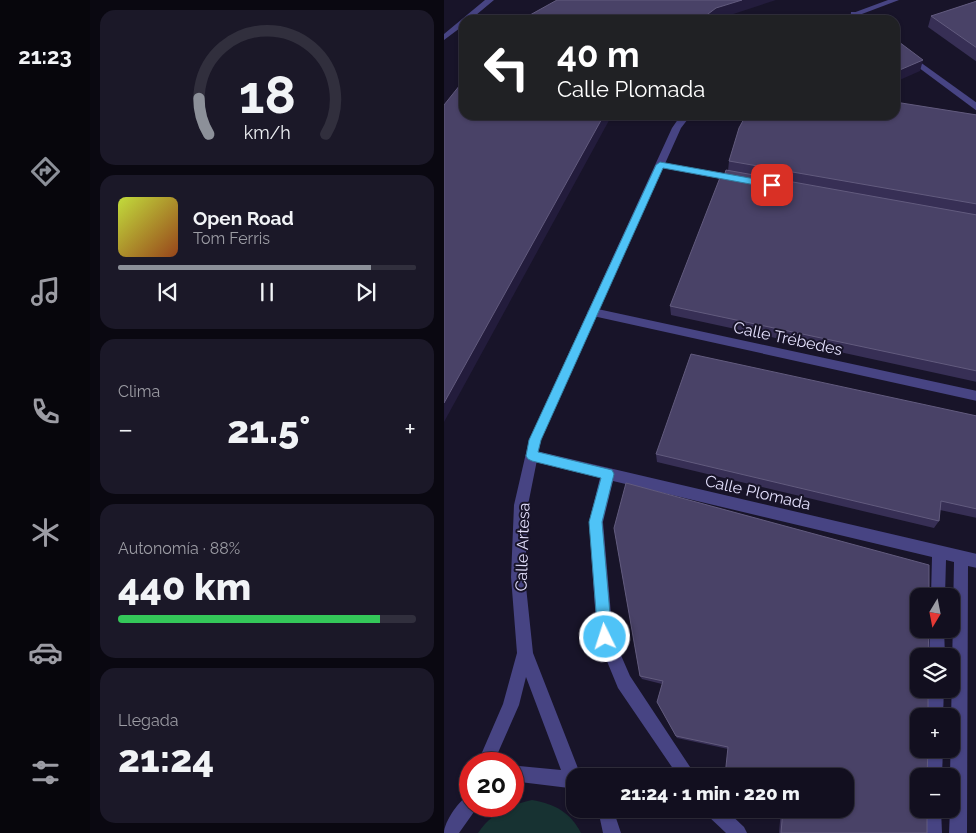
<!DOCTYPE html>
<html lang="es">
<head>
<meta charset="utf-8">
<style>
  :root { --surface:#120f1f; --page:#1b1828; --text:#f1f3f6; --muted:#9c9ca4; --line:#312f3d; --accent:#8c9099 }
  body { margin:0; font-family:Raleway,sans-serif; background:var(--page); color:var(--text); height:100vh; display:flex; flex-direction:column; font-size:19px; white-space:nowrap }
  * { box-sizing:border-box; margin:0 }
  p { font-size:16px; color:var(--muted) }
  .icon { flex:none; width:28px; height:28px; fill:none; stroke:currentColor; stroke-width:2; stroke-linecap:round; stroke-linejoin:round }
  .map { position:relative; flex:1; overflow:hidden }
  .side { display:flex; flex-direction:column; gap:10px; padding:10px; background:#0a0811; width:354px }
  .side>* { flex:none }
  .banner { position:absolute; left:15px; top:15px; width:441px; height:105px; border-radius:15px; box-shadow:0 1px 4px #0004,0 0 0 1px var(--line); background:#202124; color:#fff; overflow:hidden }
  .needle { width:32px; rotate:190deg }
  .fabs { position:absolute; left:466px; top:588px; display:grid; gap:10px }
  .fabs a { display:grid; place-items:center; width:50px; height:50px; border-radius:10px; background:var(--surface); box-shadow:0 1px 4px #0004,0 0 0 1px var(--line); font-size:25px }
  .speed { position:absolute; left:15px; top:752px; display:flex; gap:10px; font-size:25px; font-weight:700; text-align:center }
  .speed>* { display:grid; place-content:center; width:65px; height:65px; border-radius:50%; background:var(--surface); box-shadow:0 1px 4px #0004,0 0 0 1px var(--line); line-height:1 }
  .speed .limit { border:8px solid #d22; background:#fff; color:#111 }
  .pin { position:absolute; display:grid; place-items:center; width:42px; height:42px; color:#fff; margin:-21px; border-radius:10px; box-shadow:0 2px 8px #0006 }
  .me { position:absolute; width:55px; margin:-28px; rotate:356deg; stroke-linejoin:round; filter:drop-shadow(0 0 4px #0008) }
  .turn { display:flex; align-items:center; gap:18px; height:105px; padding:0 15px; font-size:22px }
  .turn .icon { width:65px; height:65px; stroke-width:2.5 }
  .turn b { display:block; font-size:35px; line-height:42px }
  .big { font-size:38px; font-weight:800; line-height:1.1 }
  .side .widget { flex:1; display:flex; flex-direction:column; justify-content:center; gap:8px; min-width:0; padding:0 18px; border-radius:15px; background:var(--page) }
  .side .dial { align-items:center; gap:0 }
  .dial svg { height:130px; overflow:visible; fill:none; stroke:var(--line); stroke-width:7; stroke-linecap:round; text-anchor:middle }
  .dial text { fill:var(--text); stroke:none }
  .song { display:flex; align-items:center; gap:15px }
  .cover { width:60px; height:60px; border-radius:8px; background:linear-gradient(135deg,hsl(70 70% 55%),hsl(20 70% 35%)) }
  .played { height:5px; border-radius:2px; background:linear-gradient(90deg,var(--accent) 85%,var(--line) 85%) }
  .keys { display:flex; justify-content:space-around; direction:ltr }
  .heat { display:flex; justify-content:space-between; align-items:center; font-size:28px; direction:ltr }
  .charge { height:8px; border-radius:4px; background:linear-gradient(90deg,#34c759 88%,var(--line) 0) }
  .trip { position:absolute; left:122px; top:768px; width:288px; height:50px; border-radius:15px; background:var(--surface); box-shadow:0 1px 4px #0004,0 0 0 1px var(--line); font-weight:800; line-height:50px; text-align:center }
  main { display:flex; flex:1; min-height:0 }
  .menu { display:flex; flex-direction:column; width:90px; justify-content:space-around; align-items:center; background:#07060c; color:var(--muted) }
  .menu .icon { width:35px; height:35px }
  .menu .selected { color:var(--accent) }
  .menu b { font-size:22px; color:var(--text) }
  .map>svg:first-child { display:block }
</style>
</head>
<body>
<main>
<nav class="menu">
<b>21:23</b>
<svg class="icon selected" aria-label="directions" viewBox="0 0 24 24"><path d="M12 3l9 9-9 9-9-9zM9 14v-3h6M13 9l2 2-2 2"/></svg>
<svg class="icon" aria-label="music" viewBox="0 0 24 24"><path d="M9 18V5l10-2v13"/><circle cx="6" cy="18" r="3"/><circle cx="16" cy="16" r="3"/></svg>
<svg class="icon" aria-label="phone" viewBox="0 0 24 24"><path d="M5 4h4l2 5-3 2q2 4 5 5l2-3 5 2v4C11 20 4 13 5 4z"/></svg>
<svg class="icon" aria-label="climate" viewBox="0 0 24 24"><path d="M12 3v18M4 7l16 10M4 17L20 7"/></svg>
<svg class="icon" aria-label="car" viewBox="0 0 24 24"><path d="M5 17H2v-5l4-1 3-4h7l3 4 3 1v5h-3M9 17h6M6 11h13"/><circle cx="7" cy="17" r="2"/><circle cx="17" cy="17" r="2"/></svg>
<svg class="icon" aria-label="filters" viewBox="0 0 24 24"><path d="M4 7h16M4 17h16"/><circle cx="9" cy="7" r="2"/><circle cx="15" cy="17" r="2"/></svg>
</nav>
<section class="side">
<div class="widget dial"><svg viewBox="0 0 100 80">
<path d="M14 69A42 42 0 1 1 86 69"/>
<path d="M14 69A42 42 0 0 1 8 47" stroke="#8c9099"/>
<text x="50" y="56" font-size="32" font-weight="700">18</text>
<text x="50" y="72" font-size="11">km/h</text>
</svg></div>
<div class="widget">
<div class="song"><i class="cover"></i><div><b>Open Road</b><p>Tom Ferris</p></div></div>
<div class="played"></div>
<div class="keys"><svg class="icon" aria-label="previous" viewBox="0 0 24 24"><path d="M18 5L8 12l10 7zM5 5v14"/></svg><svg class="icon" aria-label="pause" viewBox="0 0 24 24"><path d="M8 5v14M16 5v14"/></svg><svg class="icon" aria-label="next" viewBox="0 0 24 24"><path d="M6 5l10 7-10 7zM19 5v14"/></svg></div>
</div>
<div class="widget"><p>Clima</p>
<div class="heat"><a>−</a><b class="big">21.5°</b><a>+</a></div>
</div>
<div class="widget"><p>Autonomía · 88%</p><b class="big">440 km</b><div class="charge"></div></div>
<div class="widget"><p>Llegada</p><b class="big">21:24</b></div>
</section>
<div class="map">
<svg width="533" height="833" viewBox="0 0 533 833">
  <rect width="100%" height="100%" fill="#181429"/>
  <path fill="#173232" d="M88 800C111 804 126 812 137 833H34C47 813 67 805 88 800Z"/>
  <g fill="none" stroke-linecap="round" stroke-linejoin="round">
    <g fill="#474483" fill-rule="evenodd">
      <path d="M407 12H413L422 20H413L407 16Z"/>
      <path d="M451 44 533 103V111L451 50Z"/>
      <path d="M216 162 294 176 299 179 294 182 213 167V163Z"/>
      <path d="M149 308 533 391V401L149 316 143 312Z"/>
      <path d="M88 450 533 554V568L524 566 523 833H505L506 809H508L506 776 510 562 502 560 501 596H487L488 557 169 481 159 522 169 637 186 676 252 776H234L174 688 153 637 145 522 156 478 83 460 82 456 83 452Z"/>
      <path d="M486 629H500L501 656H485Z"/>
      <path d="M484 689H500L499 716H483Z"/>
      <path d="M483 749H499L498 776H482Z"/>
      <path d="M261 809H281L300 827 303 833H282L263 815Z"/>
      <path d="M481 809H497L498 833H480Z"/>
    </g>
    <g fill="#474483" fill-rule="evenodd">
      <path d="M41 0H50L26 20H20V25L0 40V34Z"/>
      <path d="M444 0H455L402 20H390Z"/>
      <path d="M237 115H247L237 128 97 440 84 505 81 577 89 653 137 776H131V790L125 788 76 782 69 785V768L75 766 117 770 82 677 75 705 49 764H33L59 704 73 653 67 577 70 505 85 440 228 128Z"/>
      <path d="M26 795V806H33L32 809 15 833H0C0 822 16 798 26 795Z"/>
      <path d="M149 809H169L177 833H159L156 819Z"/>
    </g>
  </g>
  <g fill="#372f55">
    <path d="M533 1V62L484 27 487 16Z"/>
    <path d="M533 115V382L227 315 226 306 280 176 284 171 285 161Z"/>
    <path d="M533 416V518L496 510 495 521 490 528 213 462 212 454Z"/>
    <path d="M170 528 483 833H335L337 809H401L284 749 233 738 213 702 218 684 198 679 196 676Z"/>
  </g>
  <g fill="#231c3c">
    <path d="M298 0H332L271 20H256L272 8Z"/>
    <path d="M479 60 476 71 451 82V72Z"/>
    <path d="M160 115H168L0 422V403Z"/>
  </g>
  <g fill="#494267" stroke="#625b7e">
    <path d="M113 0H298L272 8 256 20H77Z"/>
    <path d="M533 1V48L487 16Z"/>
    <path d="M451 39 479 60 451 72Z"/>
    <path d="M20 80V115H160L0 403V105Z"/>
    <path d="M451 102 533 115V204L285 161 295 128 302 115H451Z"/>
    <path d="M282 170 533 215V371L226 306 277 175 280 176Z"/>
    <path d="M247 354 533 416V509L497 501 495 521 212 454Z"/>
    <path d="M182 483 485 565V596H475V629H485L484 656H475V689H484V716H475V749H484L483 776H475V809H483V833H337L339 809H401V776H281L284 747 232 736 213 702 219 681 196 676 170 528Z"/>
  </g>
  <path fill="#4fc3f7" stroke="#337fa1" d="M216 162 328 182 332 185 328 188 219 168 97 440 94 452 164 469 168 470 170 474 158 522 168 637 166 642 161 644 156 642 154 637 145 522 157 478 88 461 84 459 82 456 85 440 212 165Z"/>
  <g text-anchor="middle" stroke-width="4" stroke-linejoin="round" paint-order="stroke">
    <g font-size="16" fill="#e3dffc" stroke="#181429">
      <text transform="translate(344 338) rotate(12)" y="6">Calle Trébedes</text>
      <text transform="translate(314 492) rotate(13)" y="6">Calle Plomada</text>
      <text transform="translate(78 547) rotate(-88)" y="6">Calle Artesa</text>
    </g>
  </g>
</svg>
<div class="fabs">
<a><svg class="needle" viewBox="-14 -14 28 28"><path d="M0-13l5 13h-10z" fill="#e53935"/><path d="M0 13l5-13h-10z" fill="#9c9ca4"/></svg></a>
<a><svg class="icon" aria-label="layers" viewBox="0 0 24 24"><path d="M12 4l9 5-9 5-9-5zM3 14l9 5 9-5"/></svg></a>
<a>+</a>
<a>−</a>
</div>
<div class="speed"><div class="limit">20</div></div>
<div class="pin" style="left:328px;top:185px;background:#d93025"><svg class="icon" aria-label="arrive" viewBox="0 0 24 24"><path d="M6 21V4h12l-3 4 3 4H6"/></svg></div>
<svg class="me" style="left:161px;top:637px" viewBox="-20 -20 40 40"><circle r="17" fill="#4fc3f7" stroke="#fff" stroke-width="3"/><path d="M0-11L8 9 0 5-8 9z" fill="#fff"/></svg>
<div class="trip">21:24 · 1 min · 220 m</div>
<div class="banner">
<div class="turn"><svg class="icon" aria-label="left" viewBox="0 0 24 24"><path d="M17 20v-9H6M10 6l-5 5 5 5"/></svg><div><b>40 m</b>Calle Plomada</div></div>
</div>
</div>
</main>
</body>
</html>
